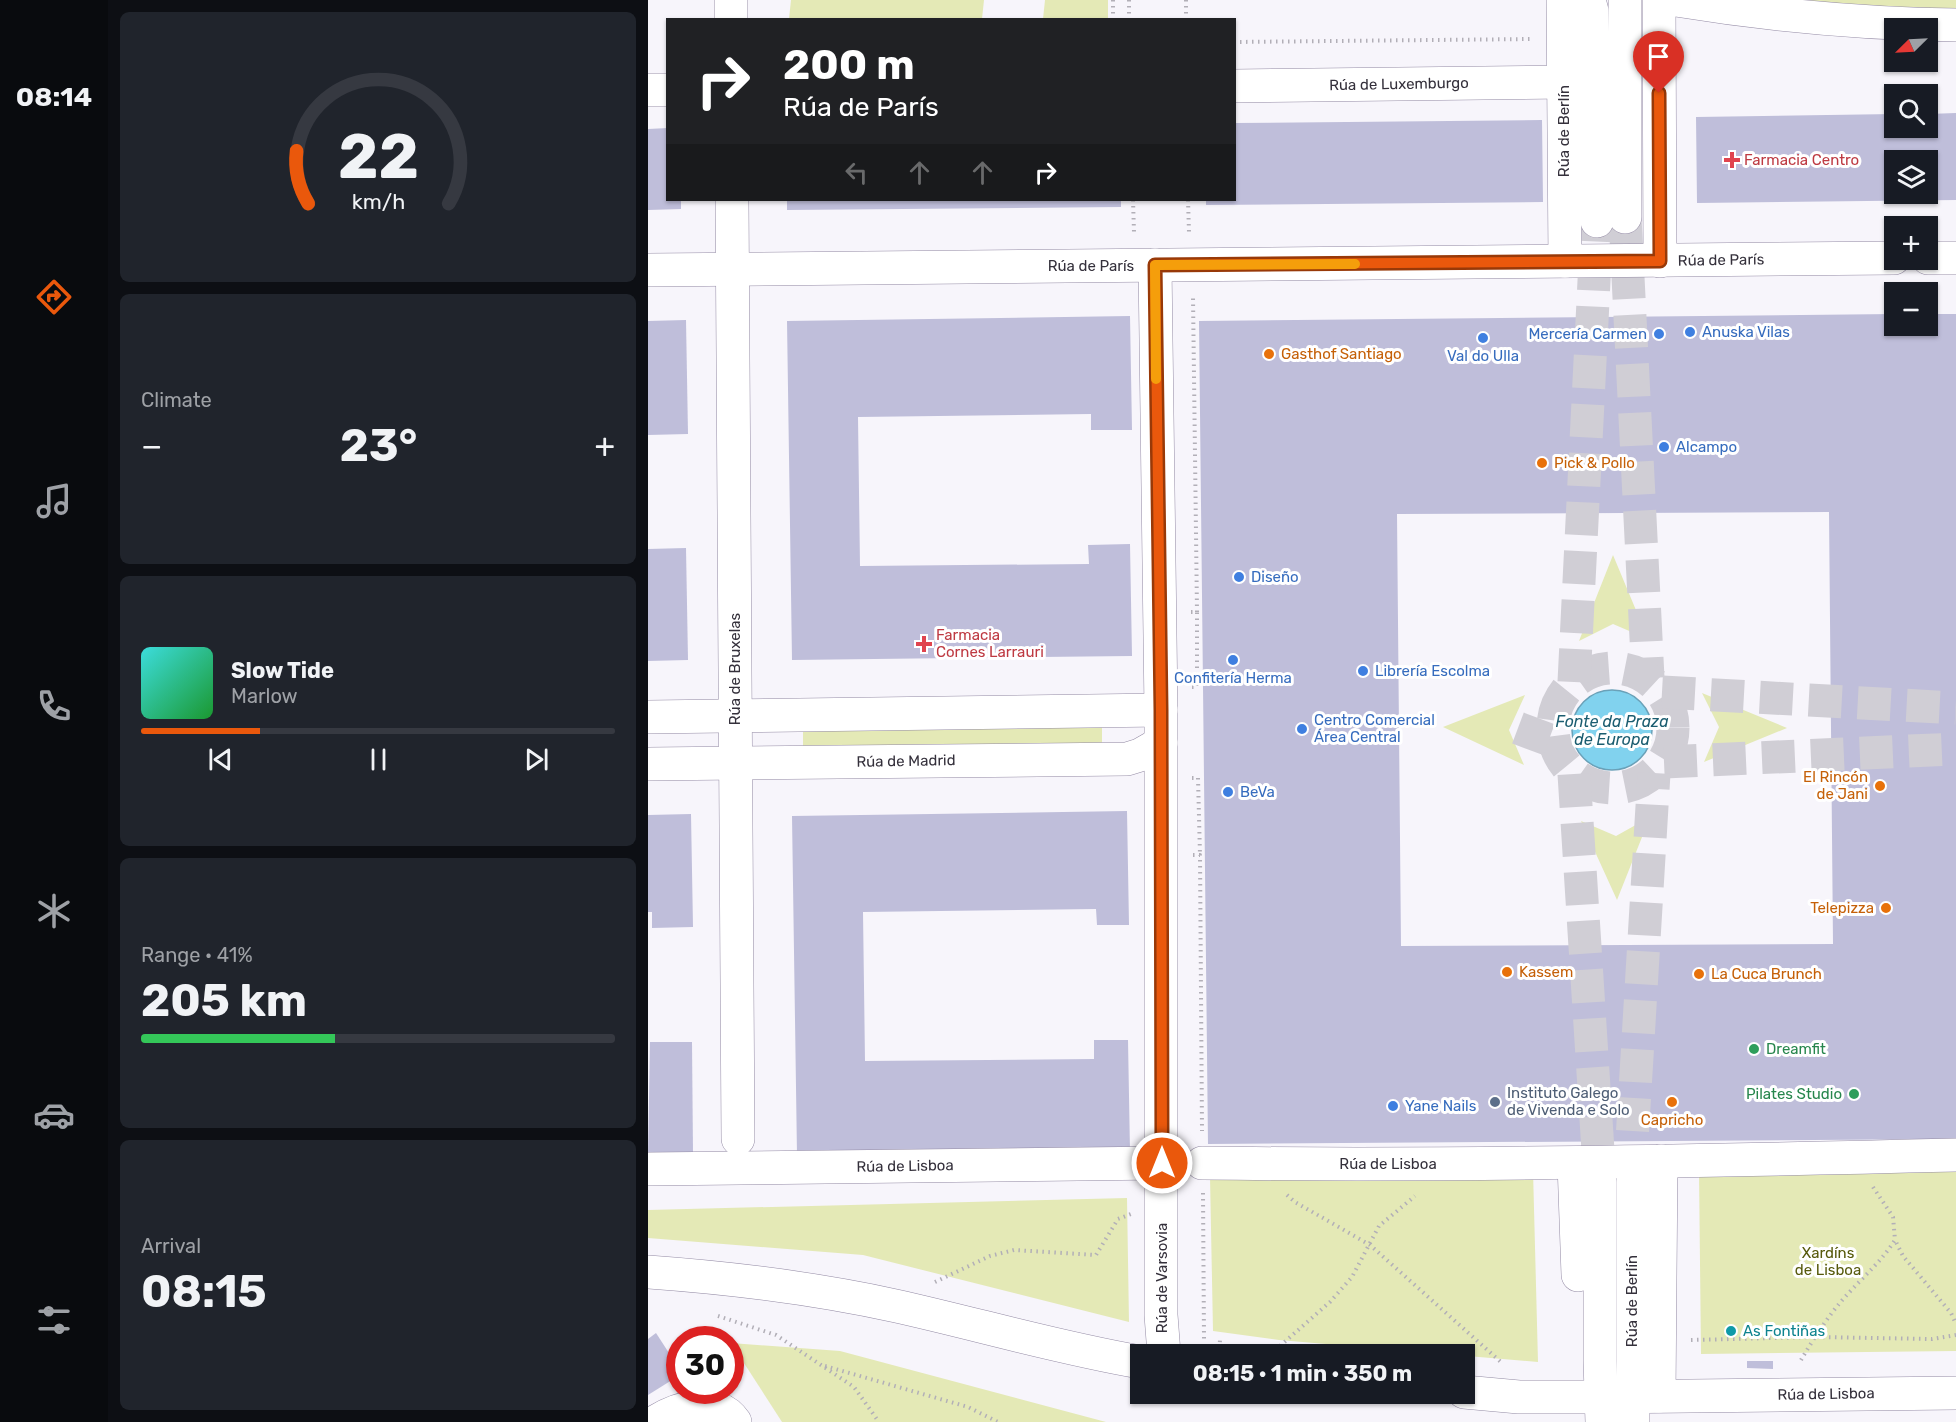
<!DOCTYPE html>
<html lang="en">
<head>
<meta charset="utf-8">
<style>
  :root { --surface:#171b24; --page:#20242c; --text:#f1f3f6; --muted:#9ea1a6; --line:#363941; --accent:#ea580c }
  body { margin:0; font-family:Rubik,sans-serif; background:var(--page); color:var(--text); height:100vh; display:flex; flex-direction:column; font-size:22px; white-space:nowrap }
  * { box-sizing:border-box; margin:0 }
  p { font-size:20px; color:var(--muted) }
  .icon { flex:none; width:33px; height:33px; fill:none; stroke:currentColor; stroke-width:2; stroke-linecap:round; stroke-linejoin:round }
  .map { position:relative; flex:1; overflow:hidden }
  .sheet { display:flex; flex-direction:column; gap:12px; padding:12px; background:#0d0f14; width:540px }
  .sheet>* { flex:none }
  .top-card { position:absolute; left:18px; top:18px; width:570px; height:183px; border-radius:0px; box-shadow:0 2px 4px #0004; background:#202124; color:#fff; overflow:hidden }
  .needle { width:39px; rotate:246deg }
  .tools { position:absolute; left:1236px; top:18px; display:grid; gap:12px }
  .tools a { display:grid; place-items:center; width:54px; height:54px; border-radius:0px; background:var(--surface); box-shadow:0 2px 4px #0004; font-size:30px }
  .speed { position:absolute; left:18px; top:1326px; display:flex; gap:12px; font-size:30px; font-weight:700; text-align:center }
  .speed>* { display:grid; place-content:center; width:78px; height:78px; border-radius:50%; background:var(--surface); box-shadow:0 2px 4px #0004; line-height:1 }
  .speed .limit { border:9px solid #d22; background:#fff; color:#111 }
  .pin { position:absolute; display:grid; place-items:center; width:51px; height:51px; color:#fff; margin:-62px -26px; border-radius:50% 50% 50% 0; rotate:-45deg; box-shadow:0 0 6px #0007 }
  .pin .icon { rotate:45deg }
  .me { position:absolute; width:66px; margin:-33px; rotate:0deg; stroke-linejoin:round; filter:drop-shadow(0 0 4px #0008) }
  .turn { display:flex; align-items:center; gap:21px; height:126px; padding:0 18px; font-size:27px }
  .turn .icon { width:78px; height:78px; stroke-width:2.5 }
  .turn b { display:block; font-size:42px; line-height:51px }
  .lanes { display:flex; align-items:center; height:57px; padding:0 18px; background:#0003; justify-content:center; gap:30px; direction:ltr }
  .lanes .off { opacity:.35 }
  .big { font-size:45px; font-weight:700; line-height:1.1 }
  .sheet .tile { flex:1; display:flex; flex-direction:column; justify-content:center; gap:9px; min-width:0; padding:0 21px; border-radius:9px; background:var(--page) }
  .sheet .dial { align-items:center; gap:0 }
  .dial svg { height:156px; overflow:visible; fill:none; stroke:var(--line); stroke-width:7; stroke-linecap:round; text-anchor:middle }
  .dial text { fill:var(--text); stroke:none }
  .song { display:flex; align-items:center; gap:18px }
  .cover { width:72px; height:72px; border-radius:9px; background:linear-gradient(135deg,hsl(180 70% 55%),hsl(130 70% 35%)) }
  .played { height:6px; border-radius:3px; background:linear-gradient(90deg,var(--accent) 25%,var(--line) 25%) }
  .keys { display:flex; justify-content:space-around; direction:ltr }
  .heat { display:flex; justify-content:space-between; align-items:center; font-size:33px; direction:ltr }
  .charge { height:9px; border-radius:4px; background:linear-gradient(90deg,#34c759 41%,var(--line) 0) }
  .trip { position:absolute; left:482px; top:1344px; width:345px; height:60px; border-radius:0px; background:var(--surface); box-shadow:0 2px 4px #0004; font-weight:700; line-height:60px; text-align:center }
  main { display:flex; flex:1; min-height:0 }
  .tab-bar { display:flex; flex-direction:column; width:108px; justify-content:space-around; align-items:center; background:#090b0e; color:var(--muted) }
  .tab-bar .icon { width:42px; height:42px }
  .tab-bar .active { color:var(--accent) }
  .tab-bar b { font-size:27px; color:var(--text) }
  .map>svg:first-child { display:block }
</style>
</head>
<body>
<main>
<nav class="tab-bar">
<b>08:14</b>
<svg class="icon active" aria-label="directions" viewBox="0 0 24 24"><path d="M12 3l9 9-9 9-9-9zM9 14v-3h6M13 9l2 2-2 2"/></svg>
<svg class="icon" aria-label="music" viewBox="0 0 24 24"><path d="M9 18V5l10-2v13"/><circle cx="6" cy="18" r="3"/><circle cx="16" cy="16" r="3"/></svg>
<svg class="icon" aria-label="phone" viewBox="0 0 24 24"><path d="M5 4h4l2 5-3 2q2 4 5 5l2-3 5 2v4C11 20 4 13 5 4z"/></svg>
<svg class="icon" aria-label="climate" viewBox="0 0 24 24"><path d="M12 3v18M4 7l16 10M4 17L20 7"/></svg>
<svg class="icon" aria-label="car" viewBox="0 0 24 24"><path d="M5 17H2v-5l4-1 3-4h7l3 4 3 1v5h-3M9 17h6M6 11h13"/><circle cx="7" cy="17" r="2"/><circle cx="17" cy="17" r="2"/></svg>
<svg class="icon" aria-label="filters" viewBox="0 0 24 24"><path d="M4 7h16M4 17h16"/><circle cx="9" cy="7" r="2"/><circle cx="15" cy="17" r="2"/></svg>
</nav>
<section class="sheet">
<div class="tile dial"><svg viewBox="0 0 100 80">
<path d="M14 69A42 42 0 1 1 86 69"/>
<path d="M14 69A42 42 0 0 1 8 42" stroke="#ea580c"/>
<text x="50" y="56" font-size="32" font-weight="700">22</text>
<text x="50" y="72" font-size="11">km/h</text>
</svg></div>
<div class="tile"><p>Climate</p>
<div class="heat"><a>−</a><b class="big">23°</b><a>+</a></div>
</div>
<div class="tile">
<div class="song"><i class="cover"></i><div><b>Slow Tide</b><p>Marlow</p></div></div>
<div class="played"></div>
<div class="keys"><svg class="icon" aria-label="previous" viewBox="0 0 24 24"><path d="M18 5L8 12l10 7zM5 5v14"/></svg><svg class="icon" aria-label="pause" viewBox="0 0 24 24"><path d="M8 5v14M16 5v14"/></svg><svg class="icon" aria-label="next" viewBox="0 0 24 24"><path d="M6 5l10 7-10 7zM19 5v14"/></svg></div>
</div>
<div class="tile"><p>Range · 41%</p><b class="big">205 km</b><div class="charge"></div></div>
<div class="tile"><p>Arrival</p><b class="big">08:15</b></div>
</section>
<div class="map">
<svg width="1308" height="1422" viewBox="0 0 1308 1422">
  <rect width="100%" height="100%" fill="#f7f5fb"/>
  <g fill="#e4e9b6">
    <path d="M143 0H336L334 19 148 20 141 19Z"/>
    <path d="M397 0H460V19H395Z"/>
    <path d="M1128 0H1308V11Z"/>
    <path d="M965 555 1000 639 965 624 931 641Z"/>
    <path d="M1054 693 1139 728 1056 762 1071 727Z"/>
    <path d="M877 695 861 730 876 765 795 727Z"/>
    <path d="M454 718V751L155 754V721Z"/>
    <path d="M1002 817 969 900 933 821 968 836Z"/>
    <path d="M1308 1169V1351L1053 1354 1051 1171Z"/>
    <path d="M885 1170 890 1362 631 1340 565 1331 562 1176Z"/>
    <path d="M479 1198 481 1322 215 1255 0 1238V1210Z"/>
    <path d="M83 1343 192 1351 458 1422H134Z"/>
  </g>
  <circle fill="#81d2ee" stroke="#6aa1b8" stroke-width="1.5" cx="964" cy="730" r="40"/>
  <g fill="#bfbeda" fill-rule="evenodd">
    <path d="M1308 113V200L1049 203 1048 117 1246 114V128H1280V114ZM1246 160H1280V194H1246Z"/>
    <path d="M894 120 895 202 558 205V200H586V123Z"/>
    <path d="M20 128V200H33V209L0 210V129Z"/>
    <path d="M139 200H473V207L139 210Z"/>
    <path d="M1246 314V326H1280V314H1308V1139L560 1144 551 321ZM1181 512 1185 944 753 946 749 514Z"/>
    <path d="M482 316 484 430H443V414L210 417 212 566 441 564 440 545 482 544 484 656 144 660 139 321Z"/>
    <path d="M38 320 40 434 0 435V321Z"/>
    <path d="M38 548 40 660 0 661V549Z"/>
    <path d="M479 811 481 925H449L448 909 215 912 217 1061 446 1059V1040H480L482 1152 149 1155 144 816Z"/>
    <path d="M43 814 45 927 4 928V912H0V815Z"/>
    <path d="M2 1042H44L45 1154H0Z"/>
    <path d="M8 1333 32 1370V1375L0 1395V1339Z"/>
    <path d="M1099 1361H1125V1369L1099 1368Z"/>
  </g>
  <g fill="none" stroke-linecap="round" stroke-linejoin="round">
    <g stroke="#d0ced5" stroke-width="33" stroke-dasharray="33 16" stroke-linecap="butt">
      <path d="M977 217 1000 678"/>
      <circle cx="965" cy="728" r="60"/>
      <path d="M926 682 949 221"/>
      <path d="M1014 692 1308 708"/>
      <path d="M870 728 907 742"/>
      <path d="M1016 762 1308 749"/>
      <path d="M926 774 952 1182"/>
      <path d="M985 1180 984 1140 1006 773"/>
    </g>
    <defs>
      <g id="minor">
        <path d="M83 0V20"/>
        <path d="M915 0 917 261"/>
        <path d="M941 0 944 11 949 221"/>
        <path d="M977 0V217"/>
        <path d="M1011 0 1012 261"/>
        <path d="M1028 0C1120 15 1214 24 1308 25"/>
        <path d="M586 86 916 82"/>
        <path d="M0 90H20"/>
        <path d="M84 200 90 1139"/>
        <path d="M1280 258H1308"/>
        <path d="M507 265 513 710V1315L516 1354"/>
        <path d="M0 270 1246 258"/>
        <path d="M0 717 513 710"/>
        <path d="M0 764 479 759 492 755 513 743"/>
        <path d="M554 1163C806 1166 1057 1161 1308 1155"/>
        <path d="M926 1163 930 1275"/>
        <path d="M0 1169 514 1163"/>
        <path d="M985 1180V1422"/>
        <path d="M952 1182V1361L954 1422"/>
        <path d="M0 1272C83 1278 166 1288 248 1306 329 1324 410 1348 492 1362"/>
        <path d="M816 1392 871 1397H953L1308 1393"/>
        <path d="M1011 1396 1013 1161"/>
        <path d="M7 1422C29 1408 69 1395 87 1422"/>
      </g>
    </defs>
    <use href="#minor" stroke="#948ba5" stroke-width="34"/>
    <g stroke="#b2afb7" stroke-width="4" stroke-dasharray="1.5 4.5" stroke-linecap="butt">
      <path d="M465 0V20"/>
      <path d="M481 0V20"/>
      <path d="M538 0V20"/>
      <path d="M586 42 884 39"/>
      <path d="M485 200 486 232"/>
      <path d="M540 200 541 232"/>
      <path d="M543 612H549L545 297"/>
      <path d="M544 687H549V612"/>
      <path d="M544 778H550L552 855"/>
      <path d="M545 855H552L554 1131"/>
      <path d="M1225 1187 1245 1217 1247 1240"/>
      <path d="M555 1193 556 1339"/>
      <path d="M639 1195 647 1202 722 1245 854 1363"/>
      <path d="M287 1282 342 1256 366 1250 448 1255 470 1219 483 1214"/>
      <path d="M70 1316 128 1335 206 1387 231 1422"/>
      <path d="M1043 1340 1167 1337 1284 1339 1308 1335"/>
      <path d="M632 1346 682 1302 704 1277 731 1226 767 1196"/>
      <path d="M571 1354 572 1340"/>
      <path d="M1153 1360C1166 1338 1180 1316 1197 1297 1214 1278 1233 1262 1247 1240L1255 1256 1303 1313 1308 1324"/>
      <path d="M177 1366 320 1407 350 1422"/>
      <path d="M567 1399V1394"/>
    </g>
    <use href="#minor" stroke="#fff" stroke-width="33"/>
  </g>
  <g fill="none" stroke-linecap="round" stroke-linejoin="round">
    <defs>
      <path id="route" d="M514 1163 513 710 507 265 1012 261 1011 93"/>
    </defs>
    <use href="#route" stroke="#983908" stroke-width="15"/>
    <use href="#route" stroke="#ea580c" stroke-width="10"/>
    <path stroke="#f59e0b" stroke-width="10" d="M508 379 507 265 707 264"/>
  </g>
  <g fill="#e0444e" stroke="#fff" stroke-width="2">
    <path d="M1081 151h6v6h6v6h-6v6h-6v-6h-6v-6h6z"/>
    <path d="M273 635h6v6h6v6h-6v6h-6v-6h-6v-6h6z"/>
  </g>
  <g fill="#3f7fe0" stroke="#fff" stroke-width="2">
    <circle cx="1042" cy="332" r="6"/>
    <circle cx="1011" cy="334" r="6"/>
    <circle cx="835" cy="338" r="6"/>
    <circle cx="1016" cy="447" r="6"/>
    <circle cx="591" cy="577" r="6"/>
    <circle cx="585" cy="660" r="6"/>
    <circle cx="715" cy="671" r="6"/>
    <circle cx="654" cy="729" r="6"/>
    <circle cx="580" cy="792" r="6"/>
    <circle cx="745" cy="1106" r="6"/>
  </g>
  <g fill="#e8710a" stroke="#fff" stroke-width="2">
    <circle cx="621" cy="354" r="6"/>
    <circle cx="894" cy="463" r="6"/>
    <circle cx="1232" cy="786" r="6"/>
    <circle cx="1238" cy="908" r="6"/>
    <circle cx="859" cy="972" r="6"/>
    <circle cx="1051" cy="974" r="6"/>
    <circle cx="1024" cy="1102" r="6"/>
  </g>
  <g fill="#2e9e5b" stroke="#fff" stroke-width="2">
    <circle cx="1106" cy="1049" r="6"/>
    <circle cx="1206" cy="1094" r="6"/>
  </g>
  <circle fill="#5c6f8a" stroke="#fff" stroke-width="2" cx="847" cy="1102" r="6"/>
  <circle fill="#0f9aa8" stroke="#fff" stroke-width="2" cx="1083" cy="1331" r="6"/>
  <g text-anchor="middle" stroke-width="6" stroke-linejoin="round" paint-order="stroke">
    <g font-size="15" fill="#34303b" stroke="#fff">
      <text transform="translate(751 84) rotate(-1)" y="5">Rúa de Luxemburgo</text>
      <text transform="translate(916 131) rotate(-90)" y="5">Rúa de Berlín</text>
      <text transform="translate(1073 260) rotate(-1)" y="5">Rúa de París</text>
      <text x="443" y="271">Rúa de París</text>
      <text transform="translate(87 669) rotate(-90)" y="5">Rúa de Bruxelas</text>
      <text transform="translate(258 761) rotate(-1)" y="5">Rúa de Madrid</text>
      <text x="740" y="1169">Rúa de Lisboa</text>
      <text transform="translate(257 1166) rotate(-1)" y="5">Rúa de Lisboa</text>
      <text transform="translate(514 1278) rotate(-90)" y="5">Rúa de Varsovia</text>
      <text transform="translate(984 1301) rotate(-90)" y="5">Rúa de Berlín</text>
      <text transform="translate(1178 1394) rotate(-1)" y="5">Rúa de Lisboa</text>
    </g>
    <g font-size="15" fill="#be3a42" stroke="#fff" text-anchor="start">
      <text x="1096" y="165">Farmacia Centro</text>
      <text x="288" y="640">Farmacia<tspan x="288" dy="17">Cornes Larrauri</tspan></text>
    </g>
    <g font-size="15" fill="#366cbe" stroke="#fff" text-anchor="start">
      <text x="1054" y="337">Anuska Vilas</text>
      <text x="999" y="339" text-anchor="end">Mercería Carmen</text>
      <text x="835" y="361" text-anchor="middle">Val do Ulla</text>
      <text x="1028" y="452">Alcampo</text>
      <text x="603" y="582">Diseño</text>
      <text x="727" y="676">Librería Escolma</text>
      <text x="585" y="683" text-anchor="middle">Confitería Herma</text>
      <text x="666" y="725">Centro Comercial<tspan x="666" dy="17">Área Central</tspan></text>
      <text x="592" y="797">BeVa</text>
      <text x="757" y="1111">Yane Nails</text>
    </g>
    <g font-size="15" fill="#c56008" stroke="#fff" text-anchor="start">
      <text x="633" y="359">Gasthof Santiago</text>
      <text x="906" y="468">Pick &amp; Pollo</text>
      <text x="1220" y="782" text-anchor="end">El Rincón<tspan x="1220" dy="17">de Jani</tspan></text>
      <text x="1226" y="913" text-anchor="end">Telepizza</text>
      <text x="871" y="977">Kassem</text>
      <text x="1063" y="979">La Cuca Brunch</text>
      <text x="1024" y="1125" text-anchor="middle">Capricho</text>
    </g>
    <g font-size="15" fill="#27864d" stroke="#fff" text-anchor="start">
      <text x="1118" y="1054">Dreamfit</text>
      <text x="1194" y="1099" text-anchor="end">Pilates Studio</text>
    </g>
    <g font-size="15" fill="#4e5e75" stroke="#fff" text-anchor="start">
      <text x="859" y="1098">Instituto Galego<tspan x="859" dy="17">de Vivenda e Solo</tspan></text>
    </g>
    <g font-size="15" fill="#575a0c" stroke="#fff">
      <text x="1180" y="1258">Xardíns<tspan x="1180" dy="17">de Lisboa</tspan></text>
    </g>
    <g font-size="15" fill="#0d838f" stroke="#fff" text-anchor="start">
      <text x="1095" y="1336">As Fontiñas</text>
    </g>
    <g font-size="16" font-style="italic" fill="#1b5d70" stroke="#fff">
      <text x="964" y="727">Fonte da Praza<tspan x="964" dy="18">de Europa</tspan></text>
    </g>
  </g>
</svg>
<div class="tools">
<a><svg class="needle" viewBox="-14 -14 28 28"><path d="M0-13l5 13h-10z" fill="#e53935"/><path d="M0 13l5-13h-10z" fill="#9ea1a6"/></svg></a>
<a><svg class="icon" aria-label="search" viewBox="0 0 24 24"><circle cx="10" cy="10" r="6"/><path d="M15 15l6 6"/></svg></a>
<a><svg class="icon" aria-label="layers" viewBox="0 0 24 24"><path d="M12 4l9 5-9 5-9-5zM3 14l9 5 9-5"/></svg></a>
<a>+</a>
<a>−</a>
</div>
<div class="speed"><div class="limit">30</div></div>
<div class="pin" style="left:1011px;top:93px;background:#d93025"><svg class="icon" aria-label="arrive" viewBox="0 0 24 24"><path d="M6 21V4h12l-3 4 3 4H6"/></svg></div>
<svg class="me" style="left:514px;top:1163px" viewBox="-20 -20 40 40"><circle r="17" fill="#ea580c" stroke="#fff" stroke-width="3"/><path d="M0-11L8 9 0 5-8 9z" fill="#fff"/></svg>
<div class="trip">08:15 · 1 min · 350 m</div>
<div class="top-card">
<div class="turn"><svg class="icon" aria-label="right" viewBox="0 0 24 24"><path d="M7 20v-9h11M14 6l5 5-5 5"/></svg><div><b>200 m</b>Rúa de París</div></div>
<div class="lanes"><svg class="icon off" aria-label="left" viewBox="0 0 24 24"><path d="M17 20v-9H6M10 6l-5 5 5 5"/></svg><svg class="icon off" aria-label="ahead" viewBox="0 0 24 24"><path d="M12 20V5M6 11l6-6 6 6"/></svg><svg class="icon off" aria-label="ahead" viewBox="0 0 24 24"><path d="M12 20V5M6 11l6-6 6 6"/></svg><svg class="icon" aria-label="right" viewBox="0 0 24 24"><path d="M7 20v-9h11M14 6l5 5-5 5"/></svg></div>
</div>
</div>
</main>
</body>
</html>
